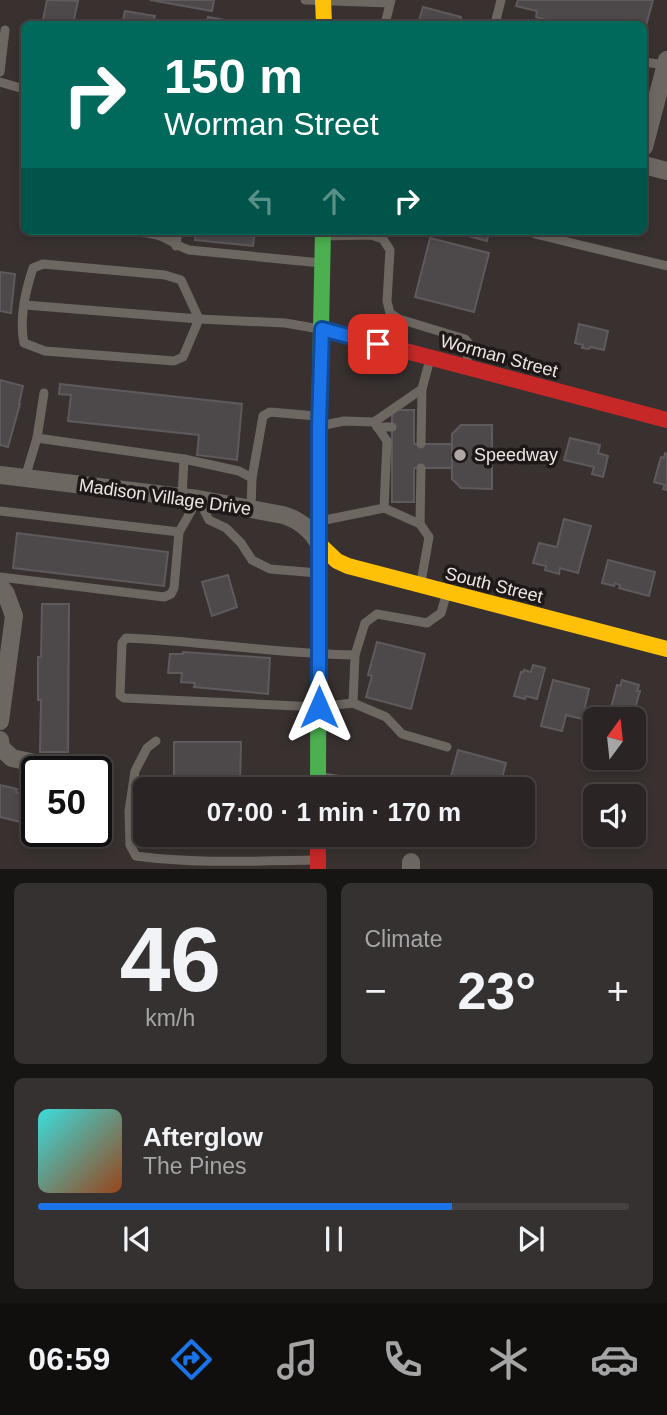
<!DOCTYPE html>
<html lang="en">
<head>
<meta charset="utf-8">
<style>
  :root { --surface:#2a2524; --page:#363131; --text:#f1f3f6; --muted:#a5a5a6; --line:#464241; --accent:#1a73e8 }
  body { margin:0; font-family:Arial,sans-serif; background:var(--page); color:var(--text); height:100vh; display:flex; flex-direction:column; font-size:26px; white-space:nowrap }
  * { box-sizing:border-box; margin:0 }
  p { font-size:23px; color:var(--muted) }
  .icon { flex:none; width:38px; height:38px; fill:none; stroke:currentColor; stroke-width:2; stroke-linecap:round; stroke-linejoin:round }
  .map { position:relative; height:869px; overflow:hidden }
  .drawer { display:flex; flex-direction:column; gap:14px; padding:14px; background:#171414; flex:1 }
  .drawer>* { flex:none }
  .guide { position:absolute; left:21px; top:21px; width:626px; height:214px; border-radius:10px; box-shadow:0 4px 10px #0003,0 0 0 2px var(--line); background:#00695c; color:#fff; overflow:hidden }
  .needle { width:46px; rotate:15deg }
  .controls { position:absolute; left:583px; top:707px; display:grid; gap:14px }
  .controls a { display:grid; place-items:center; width:63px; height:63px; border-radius:10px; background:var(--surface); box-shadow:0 4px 10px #0003,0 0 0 2px var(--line); font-size:35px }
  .speed { position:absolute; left:21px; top:756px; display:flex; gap:14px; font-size:35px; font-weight:700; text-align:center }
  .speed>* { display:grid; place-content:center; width:91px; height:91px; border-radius:50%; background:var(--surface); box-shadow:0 4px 10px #0003,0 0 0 2px var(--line); line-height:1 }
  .speed .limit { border:4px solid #111; border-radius:10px; background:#fff; color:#111 }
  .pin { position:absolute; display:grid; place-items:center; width:60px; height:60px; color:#fff; margin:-30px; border-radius:14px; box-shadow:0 4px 10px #0006 }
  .me { position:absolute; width:77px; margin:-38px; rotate:0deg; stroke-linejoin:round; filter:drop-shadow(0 0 5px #0008) }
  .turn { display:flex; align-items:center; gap:24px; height:147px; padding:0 28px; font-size:32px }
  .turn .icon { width:91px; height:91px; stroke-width:2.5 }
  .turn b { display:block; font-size:49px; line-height:60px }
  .lanes { display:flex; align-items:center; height:66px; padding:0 28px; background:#0003; justify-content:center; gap:35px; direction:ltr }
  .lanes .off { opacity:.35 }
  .big { font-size:52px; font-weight:600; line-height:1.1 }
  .drawer .card { flex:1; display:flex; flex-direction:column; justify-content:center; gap:10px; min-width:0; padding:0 24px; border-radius:10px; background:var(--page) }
  .drawer .dial { align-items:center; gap:0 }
  .dial b { font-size:91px; line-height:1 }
  .song { display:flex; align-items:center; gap:21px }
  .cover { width:84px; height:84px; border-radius:10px; background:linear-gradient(135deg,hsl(180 70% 55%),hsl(20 70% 35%)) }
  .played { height:7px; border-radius:4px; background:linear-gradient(90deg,var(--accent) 70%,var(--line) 70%) }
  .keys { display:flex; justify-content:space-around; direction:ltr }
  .heat { display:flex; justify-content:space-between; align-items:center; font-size:38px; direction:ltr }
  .drawer .tiles { flex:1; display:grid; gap:14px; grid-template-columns:1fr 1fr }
  .card:last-child { grid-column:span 2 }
  .trip { position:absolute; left:133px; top:777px; width:402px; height:70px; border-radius:10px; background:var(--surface); box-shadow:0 4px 10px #0003,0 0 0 2px var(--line); font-weight:600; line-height:70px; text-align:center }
  .tabs { display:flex; height:112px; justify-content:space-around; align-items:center; background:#110f0e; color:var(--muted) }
  .tabs .icon { width:49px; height:49px }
  .tabs .selected { color:var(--accent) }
  .tabs b { font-size:32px; color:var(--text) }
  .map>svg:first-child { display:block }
</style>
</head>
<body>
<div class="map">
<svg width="667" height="869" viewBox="0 0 667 869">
  <rect width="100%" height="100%" fill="#383130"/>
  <g fill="#4d494a" stroke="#5e5a5b" stroke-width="2">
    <path d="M47 0 78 1 73 24H42Z"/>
    <path d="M150 0H214L212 11Z"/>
    <path d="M518 0H653L644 33V24L583 23 582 24H559L536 17 537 11 516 6Z"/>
    <path d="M423 7 461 17 460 24H418Z"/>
    <path d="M125 11 155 16 153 24H122Z"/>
    <path d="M208 17 249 24H207Z"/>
    <path d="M195 231H255L253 246 195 240Z"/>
    <path d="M449 231H489L487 241Z"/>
    <path d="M430 238 489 253 474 312 415 297Z"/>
    <path d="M0 272 15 274 11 313 0 311Z"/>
    <path d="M579 324 608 331 604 350 590 347 589 349 582 348 583 345 575 343Z"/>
    <path d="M0 380 23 386 19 404H20L8 447 0 445Z"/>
    <path d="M60 384 242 404 237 460 197 455 199 435 68 421 71 395 59 394Z"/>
    <path d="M392 410H414V444H454V468H414V502H392Z"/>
    <path d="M461 425H492V489L461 488 452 479V434Z"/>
    <path d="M570 438 600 445 598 453 608 456 603 477 592 474 594 467 564 460Z"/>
    <path d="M665 453 667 454V490L663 489 665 485 654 482 661 457 664 458Z"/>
    <path d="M564 519 591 526 578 573 560 568 559 574 545 570 546 566 533 563 539 543 557 547Z"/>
    <path d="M17 533 168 552 164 586 13 568Z"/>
    <path d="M608 560 655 572 649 596 619 588 620 585 615 583 614 586 602 583Z"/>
    <path d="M228 575 237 607 212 616 202 582Z"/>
    <path d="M42 604H69L68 752H40L41 700H38V657H41Z"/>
    <path d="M377 642 425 654 411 709 366 697 372 676 368 675Z"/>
    <path d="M183 652 270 658 268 694 194 687 195 683 181 682 182 673H168L170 654H183Z"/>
    <path d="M533 665 545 668 537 699 526 696 525 699 514 696 521 672H523L524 670 531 672Z"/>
    <path d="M553 680 589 689 582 719 566 715 562 731 541 726Z"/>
    <path d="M622 680 639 685 637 691H640L632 719H608L617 685 620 686Z"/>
    <path d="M174 742H241L240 789H145V835H180V845H143V787L174 788Z"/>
    <path d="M458 750 506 763 499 789H486L450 780Z"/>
    <path d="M0 785 17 789 16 792 37 798V826L0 817Z"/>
  </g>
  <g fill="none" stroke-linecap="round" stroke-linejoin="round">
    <g stroke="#6d6762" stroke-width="9">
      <path d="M305 0 390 3"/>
      <path d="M385 24 391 0"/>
      <path d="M495 24 501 0"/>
      <path d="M644 62 666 65"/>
      <path d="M0 72 5 30"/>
      <path d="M0 82 24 89"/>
      <path d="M117 231C132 232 149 231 163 237 172 241 179 247 189 250L321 263"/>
      <path d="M533 231 535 234 667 266"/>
      <path d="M323 236 371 235 383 239 390 250 387 301 390 313 399 319 465 339 470 345 466 365"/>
      <path d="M176 246 178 231"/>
      <path d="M43 264 165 275 181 280 199 319 183 357 174 361 45 351 24 343C19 319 25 292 33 268Z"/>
      <path d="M25 305 199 319 285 323 320 329"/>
      <path d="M374 422 422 389 430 359"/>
      <path d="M377 427H392"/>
      <path d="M37 438 44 393"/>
      <path d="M421 444 422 389"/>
      <path d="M184 459 239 471 252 478 251 509"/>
      <path d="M25 478 37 438 184 459 182 497"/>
      <path d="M252 478 263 416 270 412 316 416"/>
      <path d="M199 500 209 520 226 528 241 543 252 560 270 569 318 573"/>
      <path d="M384 508 420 524 429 537 421 582"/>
      <path d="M0 511 179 532 198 499"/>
      <path d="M320 521 384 508 387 441 374 422 344 421 320 426"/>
      <path d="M420 524 421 468"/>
      <path d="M0 577 164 597 171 594 174 588 179 532"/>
      <path d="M126 638C203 641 278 654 355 655L353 703 319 707 124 698 120 695 122 643Z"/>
      <path d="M355 655 365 623 377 614 427 623 441 613 447 592"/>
      <path d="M353 703 386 717 402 734 447 747"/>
      <path d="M156 741 147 748 135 771 129 811 130 845 136 856C195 864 256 861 316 860"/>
      <path d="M320 777 413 789"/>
    </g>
    <g stroke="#6d6762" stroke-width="18">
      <path d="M644 147 667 60"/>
      <path d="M644 165 667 171"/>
      <path d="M0 475 198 499 283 515C299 520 311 529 319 544"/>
      <path d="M0 586 6 594 14 616 0 721"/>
      <path d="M0 740 1 748 12 758 62 769"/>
      <path d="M411 869V862"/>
    </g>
    <path stroke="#4caf50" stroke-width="16" d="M318 789 319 426 323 231"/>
    <g stroke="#ffc107" stroke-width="16">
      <path d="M323 0 324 24"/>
      <path d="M319 544 337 561 348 566 667 649"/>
    </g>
    <g stroke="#c62828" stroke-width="16">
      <path d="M322 329 667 420"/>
      <path d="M318 835V869"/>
    </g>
  </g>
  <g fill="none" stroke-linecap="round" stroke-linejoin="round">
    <defs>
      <path id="route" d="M319 707V426L322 329 378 344"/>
    </defs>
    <use href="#route" stroke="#114b97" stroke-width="18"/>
    <use href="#route" stroke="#1a73e8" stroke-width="12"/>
  </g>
  <circle fill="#aea7a4" stroke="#1e1918" stroke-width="2.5" cx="460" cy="455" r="7"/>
  <g text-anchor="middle" stroke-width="7" stroke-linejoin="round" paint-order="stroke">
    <g font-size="18" fill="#ede6e3" stroke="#1e1918">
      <text transform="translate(499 356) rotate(15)" y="6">Worman Street</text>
      <text transform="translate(165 497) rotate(8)" y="6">Madison Village Drive</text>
      <text transform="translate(494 585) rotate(14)" y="6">South Street</text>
    </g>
    <g font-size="18" fill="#ede6e3" stroke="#1e1918" text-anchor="start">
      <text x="474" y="461">Speedway</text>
    </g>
  </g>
</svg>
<div class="controls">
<a><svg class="needle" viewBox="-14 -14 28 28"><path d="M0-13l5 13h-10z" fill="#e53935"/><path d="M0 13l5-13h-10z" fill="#a5a5a6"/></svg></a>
<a><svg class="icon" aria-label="sound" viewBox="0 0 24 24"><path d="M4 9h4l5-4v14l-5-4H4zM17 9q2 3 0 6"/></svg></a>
</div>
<div class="speed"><div class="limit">50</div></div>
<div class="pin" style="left:378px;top:344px;background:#d93025"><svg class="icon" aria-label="arrive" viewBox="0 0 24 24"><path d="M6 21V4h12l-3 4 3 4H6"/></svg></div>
<svg class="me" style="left:319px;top:707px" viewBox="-20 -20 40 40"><path d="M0-17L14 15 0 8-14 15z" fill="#1a73e8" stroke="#fff" stroke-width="4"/></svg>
<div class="trip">07:00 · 1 min · 170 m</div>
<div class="guide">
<div class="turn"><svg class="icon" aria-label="right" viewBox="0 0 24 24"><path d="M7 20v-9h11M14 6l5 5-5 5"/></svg><div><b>150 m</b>Worman Street</div></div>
<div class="lanes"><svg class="icon off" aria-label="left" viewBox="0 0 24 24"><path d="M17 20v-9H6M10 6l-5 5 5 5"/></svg><svg class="icon off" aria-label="ahead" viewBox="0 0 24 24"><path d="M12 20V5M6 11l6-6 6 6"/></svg><svg class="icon" aria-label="right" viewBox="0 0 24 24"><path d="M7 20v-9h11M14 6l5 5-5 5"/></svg></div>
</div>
</div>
<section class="drawer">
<div class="tiles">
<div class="card dial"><b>46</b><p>km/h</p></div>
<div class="card"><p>Climate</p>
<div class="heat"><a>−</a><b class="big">23°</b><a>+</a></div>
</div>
<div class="card">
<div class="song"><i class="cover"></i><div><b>Afterglow</b><p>The Pines</p></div></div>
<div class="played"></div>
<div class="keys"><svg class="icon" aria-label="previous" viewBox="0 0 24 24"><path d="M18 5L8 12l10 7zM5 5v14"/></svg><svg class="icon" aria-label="pause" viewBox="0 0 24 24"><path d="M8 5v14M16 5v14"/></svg><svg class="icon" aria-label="next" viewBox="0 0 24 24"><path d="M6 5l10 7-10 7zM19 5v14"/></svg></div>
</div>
</div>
</section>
<nav class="tabs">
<b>06:59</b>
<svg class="icon selected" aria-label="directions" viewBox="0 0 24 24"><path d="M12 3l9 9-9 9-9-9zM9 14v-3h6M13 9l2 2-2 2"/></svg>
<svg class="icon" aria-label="music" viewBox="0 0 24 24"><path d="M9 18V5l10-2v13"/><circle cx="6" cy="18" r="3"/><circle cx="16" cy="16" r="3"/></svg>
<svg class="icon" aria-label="phone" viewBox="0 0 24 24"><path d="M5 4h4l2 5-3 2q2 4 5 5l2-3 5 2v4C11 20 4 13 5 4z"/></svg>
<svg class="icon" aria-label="climate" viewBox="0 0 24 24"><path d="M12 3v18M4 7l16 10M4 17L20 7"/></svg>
<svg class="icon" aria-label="car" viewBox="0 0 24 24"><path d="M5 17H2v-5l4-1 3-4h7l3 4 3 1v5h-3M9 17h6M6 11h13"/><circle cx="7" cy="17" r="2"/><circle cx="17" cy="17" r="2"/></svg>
</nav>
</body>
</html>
